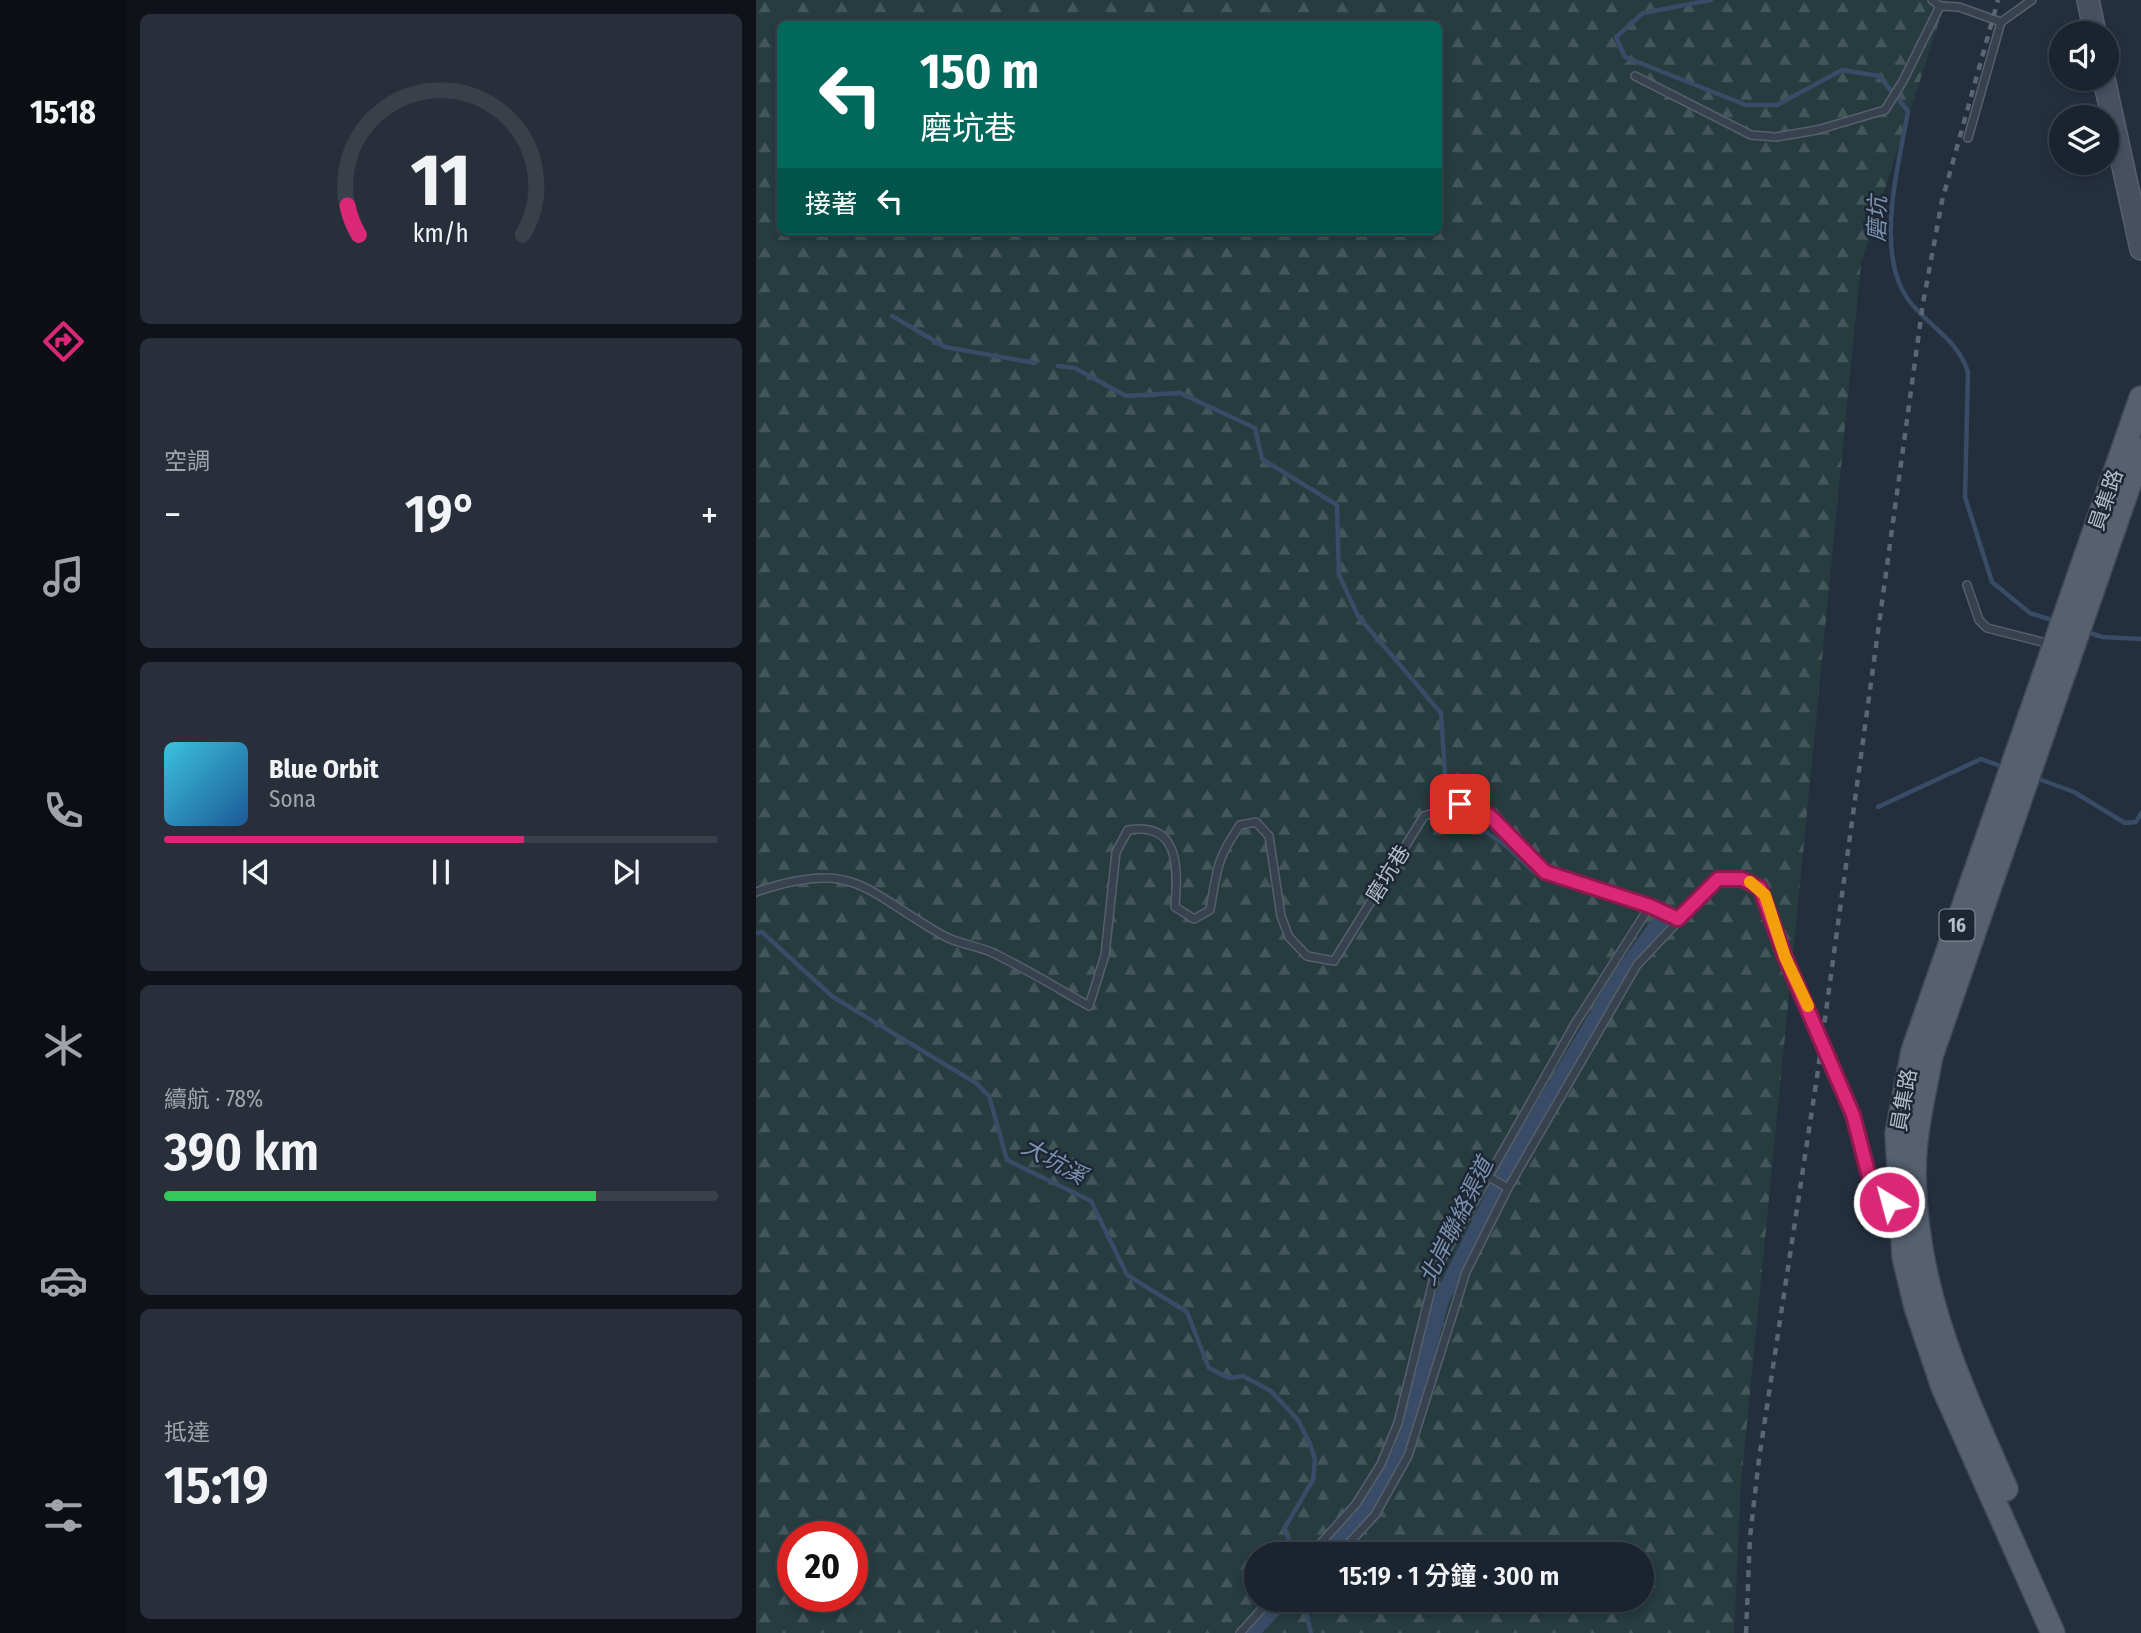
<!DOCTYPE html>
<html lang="zh-TW">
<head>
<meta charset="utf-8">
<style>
  :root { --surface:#1b232e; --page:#282f3a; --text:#f1f3f6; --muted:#a0a4aa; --line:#39404a; --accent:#db2777 }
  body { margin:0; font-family:"Fira Sans Condensed","Noto Sans TC",sans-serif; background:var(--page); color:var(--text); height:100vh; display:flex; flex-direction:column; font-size:26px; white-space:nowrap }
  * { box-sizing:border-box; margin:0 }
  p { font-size:23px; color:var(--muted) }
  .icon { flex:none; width:38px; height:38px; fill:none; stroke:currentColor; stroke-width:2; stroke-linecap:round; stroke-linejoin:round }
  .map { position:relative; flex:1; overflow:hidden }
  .panel { display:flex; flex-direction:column; gap:14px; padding:14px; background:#0f1319; width:630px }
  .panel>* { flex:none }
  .banner { position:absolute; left:21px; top:21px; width:665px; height:214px; border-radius:10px; box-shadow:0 4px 10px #0003,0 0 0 2px var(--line); background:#00695c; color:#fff; overflow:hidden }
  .buttons { position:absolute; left:1293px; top:21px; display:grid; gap:14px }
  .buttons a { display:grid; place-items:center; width:70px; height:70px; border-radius:50%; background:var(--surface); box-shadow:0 4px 10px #0003,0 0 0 2px var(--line); font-size:35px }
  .speed { position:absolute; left:21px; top:1521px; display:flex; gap:14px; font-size:35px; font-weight:700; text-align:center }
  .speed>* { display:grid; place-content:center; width:91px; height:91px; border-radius:50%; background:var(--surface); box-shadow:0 4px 10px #0003,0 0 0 2px var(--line); line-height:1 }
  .speed .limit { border:10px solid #d22; background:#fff; color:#111 }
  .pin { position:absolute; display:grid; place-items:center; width:60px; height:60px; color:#fff; margin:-30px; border-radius:14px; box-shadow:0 4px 10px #0006 }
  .me { position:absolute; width:77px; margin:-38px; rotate:323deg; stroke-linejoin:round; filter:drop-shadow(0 0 5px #0008) }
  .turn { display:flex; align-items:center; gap:24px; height:147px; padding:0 28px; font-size:32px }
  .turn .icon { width:91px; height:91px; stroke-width:2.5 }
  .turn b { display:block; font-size:49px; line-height:60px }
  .then { display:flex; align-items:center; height:66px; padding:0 28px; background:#0003; gap:14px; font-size:26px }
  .big { font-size:52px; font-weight:600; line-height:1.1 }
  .panel .card { flex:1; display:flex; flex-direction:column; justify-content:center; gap:10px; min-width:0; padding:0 24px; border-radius:10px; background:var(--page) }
  .panel .dial { align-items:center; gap:0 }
  .dial svg { height:182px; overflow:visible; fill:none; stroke:var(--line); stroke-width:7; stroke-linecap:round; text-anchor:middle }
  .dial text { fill:var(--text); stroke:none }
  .song { display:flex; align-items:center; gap:21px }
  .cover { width:84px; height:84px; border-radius:10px; background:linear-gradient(135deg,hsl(190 70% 55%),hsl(210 70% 35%)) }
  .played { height:7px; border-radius:4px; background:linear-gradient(90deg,var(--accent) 65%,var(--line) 65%) }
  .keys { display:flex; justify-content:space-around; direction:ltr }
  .heat { display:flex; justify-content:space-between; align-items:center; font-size:38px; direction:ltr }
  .charge { height:10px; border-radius:5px; background:linear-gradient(90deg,#34c759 78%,var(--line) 0) }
  .trip { position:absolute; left:488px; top:1542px; width:410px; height:70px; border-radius:35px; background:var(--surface); box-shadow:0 4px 10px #0003,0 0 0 2px var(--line); font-weight:600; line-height:70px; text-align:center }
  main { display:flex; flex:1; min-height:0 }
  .menu { display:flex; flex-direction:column; width:126px; justify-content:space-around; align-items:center; background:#0b0e12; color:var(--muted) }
  .menu .icon { width:49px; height:49px }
  .menu .active { color:var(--accent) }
  .menu b { font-size:32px; color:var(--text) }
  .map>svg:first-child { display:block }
</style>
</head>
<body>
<main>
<nav class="menu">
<b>15:18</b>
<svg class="icon active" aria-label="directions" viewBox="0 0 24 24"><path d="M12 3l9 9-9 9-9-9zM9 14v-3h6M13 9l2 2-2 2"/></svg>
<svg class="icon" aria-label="music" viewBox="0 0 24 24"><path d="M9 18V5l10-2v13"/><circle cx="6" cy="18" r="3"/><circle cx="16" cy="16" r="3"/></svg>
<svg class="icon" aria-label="phone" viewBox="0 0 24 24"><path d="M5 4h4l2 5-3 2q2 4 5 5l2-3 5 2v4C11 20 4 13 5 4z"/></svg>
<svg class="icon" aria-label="climate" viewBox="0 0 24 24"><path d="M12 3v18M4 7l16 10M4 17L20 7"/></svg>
<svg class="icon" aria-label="car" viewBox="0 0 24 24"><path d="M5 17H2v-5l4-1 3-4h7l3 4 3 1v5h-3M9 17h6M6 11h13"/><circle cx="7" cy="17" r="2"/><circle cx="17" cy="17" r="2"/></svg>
<svg class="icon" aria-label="filters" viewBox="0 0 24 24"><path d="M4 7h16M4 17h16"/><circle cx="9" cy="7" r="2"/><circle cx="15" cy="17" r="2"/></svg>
</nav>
<section class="panel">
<div class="card dial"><svg viewBox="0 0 100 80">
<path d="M14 69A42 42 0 1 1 86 69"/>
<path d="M14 69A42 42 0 0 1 9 56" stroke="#db2777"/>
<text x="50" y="56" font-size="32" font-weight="700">11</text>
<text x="50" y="72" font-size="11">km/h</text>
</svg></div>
<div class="card"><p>空調</p>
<div class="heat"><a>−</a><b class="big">19°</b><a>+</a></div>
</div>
<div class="card">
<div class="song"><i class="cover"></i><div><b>Blue Orbit</b><p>Sona</p></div></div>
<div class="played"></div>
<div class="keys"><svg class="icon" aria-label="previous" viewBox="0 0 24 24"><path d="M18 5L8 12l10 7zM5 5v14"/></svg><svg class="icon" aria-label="pause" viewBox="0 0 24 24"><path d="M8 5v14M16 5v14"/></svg><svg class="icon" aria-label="next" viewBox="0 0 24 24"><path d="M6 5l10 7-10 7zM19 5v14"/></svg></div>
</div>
<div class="card"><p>續航 · 78%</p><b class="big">390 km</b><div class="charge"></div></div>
<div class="card"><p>抵達</p><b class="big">15:19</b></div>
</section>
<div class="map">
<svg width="1385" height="1633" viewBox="0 0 1385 1633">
  <defs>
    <pattern id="forest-firs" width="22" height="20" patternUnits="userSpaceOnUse" patternTransform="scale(1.75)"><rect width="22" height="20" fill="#263c3f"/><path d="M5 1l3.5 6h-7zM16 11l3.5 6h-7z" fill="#435659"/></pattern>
  </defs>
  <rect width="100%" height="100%" fill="#242f3e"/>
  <path fill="url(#forest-firs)" fill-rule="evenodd" d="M0 0H1190L1105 263 985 1483 978 1633H0ZM24 24H682V231H24ZM37 1536H96V1596H37ZM500 1554H886V1600H500Z"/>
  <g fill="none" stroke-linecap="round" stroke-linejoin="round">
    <g stroke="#394c67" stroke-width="4.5">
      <path d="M955 0 887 13 860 37 869 57 990 105H1021L1086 70 1123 76 1152 111C1143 166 1117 254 1154 302 1174 327 1202 340 1212 372L1209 497 1236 582 1274 613 1299 621"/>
      <path d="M136 316 189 347 279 363"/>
      <path d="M302 366 319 368 370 396 424 393 499 428 506 459 581 505 583 575 602 616 685 713 691 806 749 845 779 873 866 904"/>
      <path d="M1331 632 1346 637 1385 639"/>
      <path d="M1280 778 1318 792 1369 823 1380 822 1385 813"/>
      <path d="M1122 807 1225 759 1247 767"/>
      <path d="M0 933 6 932 77 997 220 1083 233 1096 251 1160 335 1201 371 1275 431 1312 453 1368 473 1378 487 1376 515 1391 542 1420 554 1444 559 1459 557 1480 528 1529 540 1554"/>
      <path d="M547 1600 555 1633"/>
    </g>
    <g stroke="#394c67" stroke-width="16">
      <path d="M569 1554 610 1510 646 1449 685 1300 750 1170 862 980 905 920"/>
      <path d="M498 1630 526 1600"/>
    </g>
    <defs>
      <g id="lane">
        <path d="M1176 0 1184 6 1203 7 1245 22 1276 0"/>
        <path d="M879 76 995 135 1020 137 1061 130 1129 110 1147 81 1184 6"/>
        <path d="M1212 138 1245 22"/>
        <path d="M1211 585 1223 620 1231 628 1294 644"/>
        <path d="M0 892C102 857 109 893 190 937 204 944 221 946 235 952 269 968 301 988 333 1006L349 955 360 852 372 830C424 821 422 869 419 907L438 919 454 910C461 870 460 860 484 825L500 822 513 836 525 916 533 937 551 956 578 961 668 816 706 804 734 816 789 872 894 906 922 919"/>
        <path d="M731 1176 752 1188"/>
        <path d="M555 1554 600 1504 625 1464 642 1423 680 1269 819 1024 894 906"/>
        <path d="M583 1554 619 1515 652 1456 710 1272 752 1188 881 965 962 879C980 877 998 879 1009 895L1029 957 1097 1115 1114 1180 1122 1193 1141 1209"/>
        <path d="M484 1633 514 1600"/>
      </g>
      <g id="secondary">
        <path d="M1332 0 1339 33"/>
        <path d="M1348 79 1385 249"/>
      </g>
      <g id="primary">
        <path d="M1250 1489C1204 1384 1159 1291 1158 1173 1158 1133 1168 1094 1175 1056L1385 450"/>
        <path d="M1297 1633 1187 1387 1160 1307 1148 1257 1141 1133 1157 1051 1385 398"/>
      </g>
    </defs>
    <use href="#lane" stroke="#565f6c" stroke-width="10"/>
    <use href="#secondary" stroke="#565f6c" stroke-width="24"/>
    <use href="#primary" stroke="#414a57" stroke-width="26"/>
    <use href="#lane" stroke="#38414e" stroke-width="7"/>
    <use href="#secondary" stroke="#465061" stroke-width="21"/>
    <use href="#primary" stroke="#56606e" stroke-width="23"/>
    <path stroke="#5a6575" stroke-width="4.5" stroke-dasharray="7 7" stroke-linecap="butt" d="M990 1633 994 1537 1003 1459 1061 1077 1167 303 1186 201 1242 0"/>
  </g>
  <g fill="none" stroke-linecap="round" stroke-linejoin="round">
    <defs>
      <path id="route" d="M704 804 734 816 789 872 894 906 922 919 962 879H986L1004 888 1029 957 1097 1115 1114 1180 1133 1202"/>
    </defs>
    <use href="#route" stroke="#8e194d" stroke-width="18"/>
    <use href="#route" stroke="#db2777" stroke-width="12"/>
    <path stroke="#f59e0b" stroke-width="12" d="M994 882 1009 895 1029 957 1052 1006"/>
  </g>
  <g text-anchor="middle" stroke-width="5" stroke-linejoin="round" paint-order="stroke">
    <rect fill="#1d2633" stroke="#878f9c" stroke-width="2" x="1183.5" y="909.5" width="35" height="31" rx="5"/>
    <g font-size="19" font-weight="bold" fill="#b4bcc9">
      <text x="1201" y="932">16</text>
    </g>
    <g font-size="21" fill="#b4bcc9" stroke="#1d2633">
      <text transform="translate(1350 500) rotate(-71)" y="7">員集路</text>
      <text transform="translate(632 874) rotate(-58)" y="7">磨坑巷</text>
      <text transform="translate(1148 1100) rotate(-80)" y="7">員集路</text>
    </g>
    <g font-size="23" font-style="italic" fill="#7c92b1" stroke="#1d2633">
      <text transform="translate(1121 219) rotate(-88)" y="8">磨坑</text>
      <text transform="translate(298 1161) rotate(29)" y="8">大坑溪</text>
      <text transform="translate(700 1221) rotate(-64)" y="8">北岸聯絡渠道</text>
    </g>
  </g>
</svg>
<div class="buttons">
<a><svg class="icon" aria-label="sound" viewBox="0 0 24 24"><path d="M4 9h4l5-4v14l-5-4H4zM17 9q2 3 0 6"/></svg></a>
<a><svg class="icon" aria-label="layers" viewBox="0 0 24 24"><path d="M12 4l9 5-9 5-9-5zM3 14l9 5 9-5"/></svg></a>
</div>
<div class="speed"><div class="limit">20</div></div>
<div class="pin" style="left:704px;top:804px;background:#d93025"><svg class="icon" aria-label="arrive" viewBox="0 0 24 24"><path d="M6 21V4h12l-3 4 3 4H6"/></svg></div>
<svg class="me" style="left:1133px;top:1202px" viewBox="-20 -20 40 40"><circle r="17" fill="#db2777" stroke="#fff" stroke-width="3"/><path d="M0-11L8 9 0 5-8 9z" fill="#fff"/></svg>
<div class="trip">15:19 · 1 分鐘 · 300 m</div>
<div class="banner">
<div class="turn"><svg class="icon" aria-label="left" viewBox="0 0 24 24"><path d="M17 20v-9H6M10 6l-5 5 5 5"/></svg><div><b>150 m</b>磨坑巷</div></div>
<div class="then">接著<svg class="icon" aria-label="left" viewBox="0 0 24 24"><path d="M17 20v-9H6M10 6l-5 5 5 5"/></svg></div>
</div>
</div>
</main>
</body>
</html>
